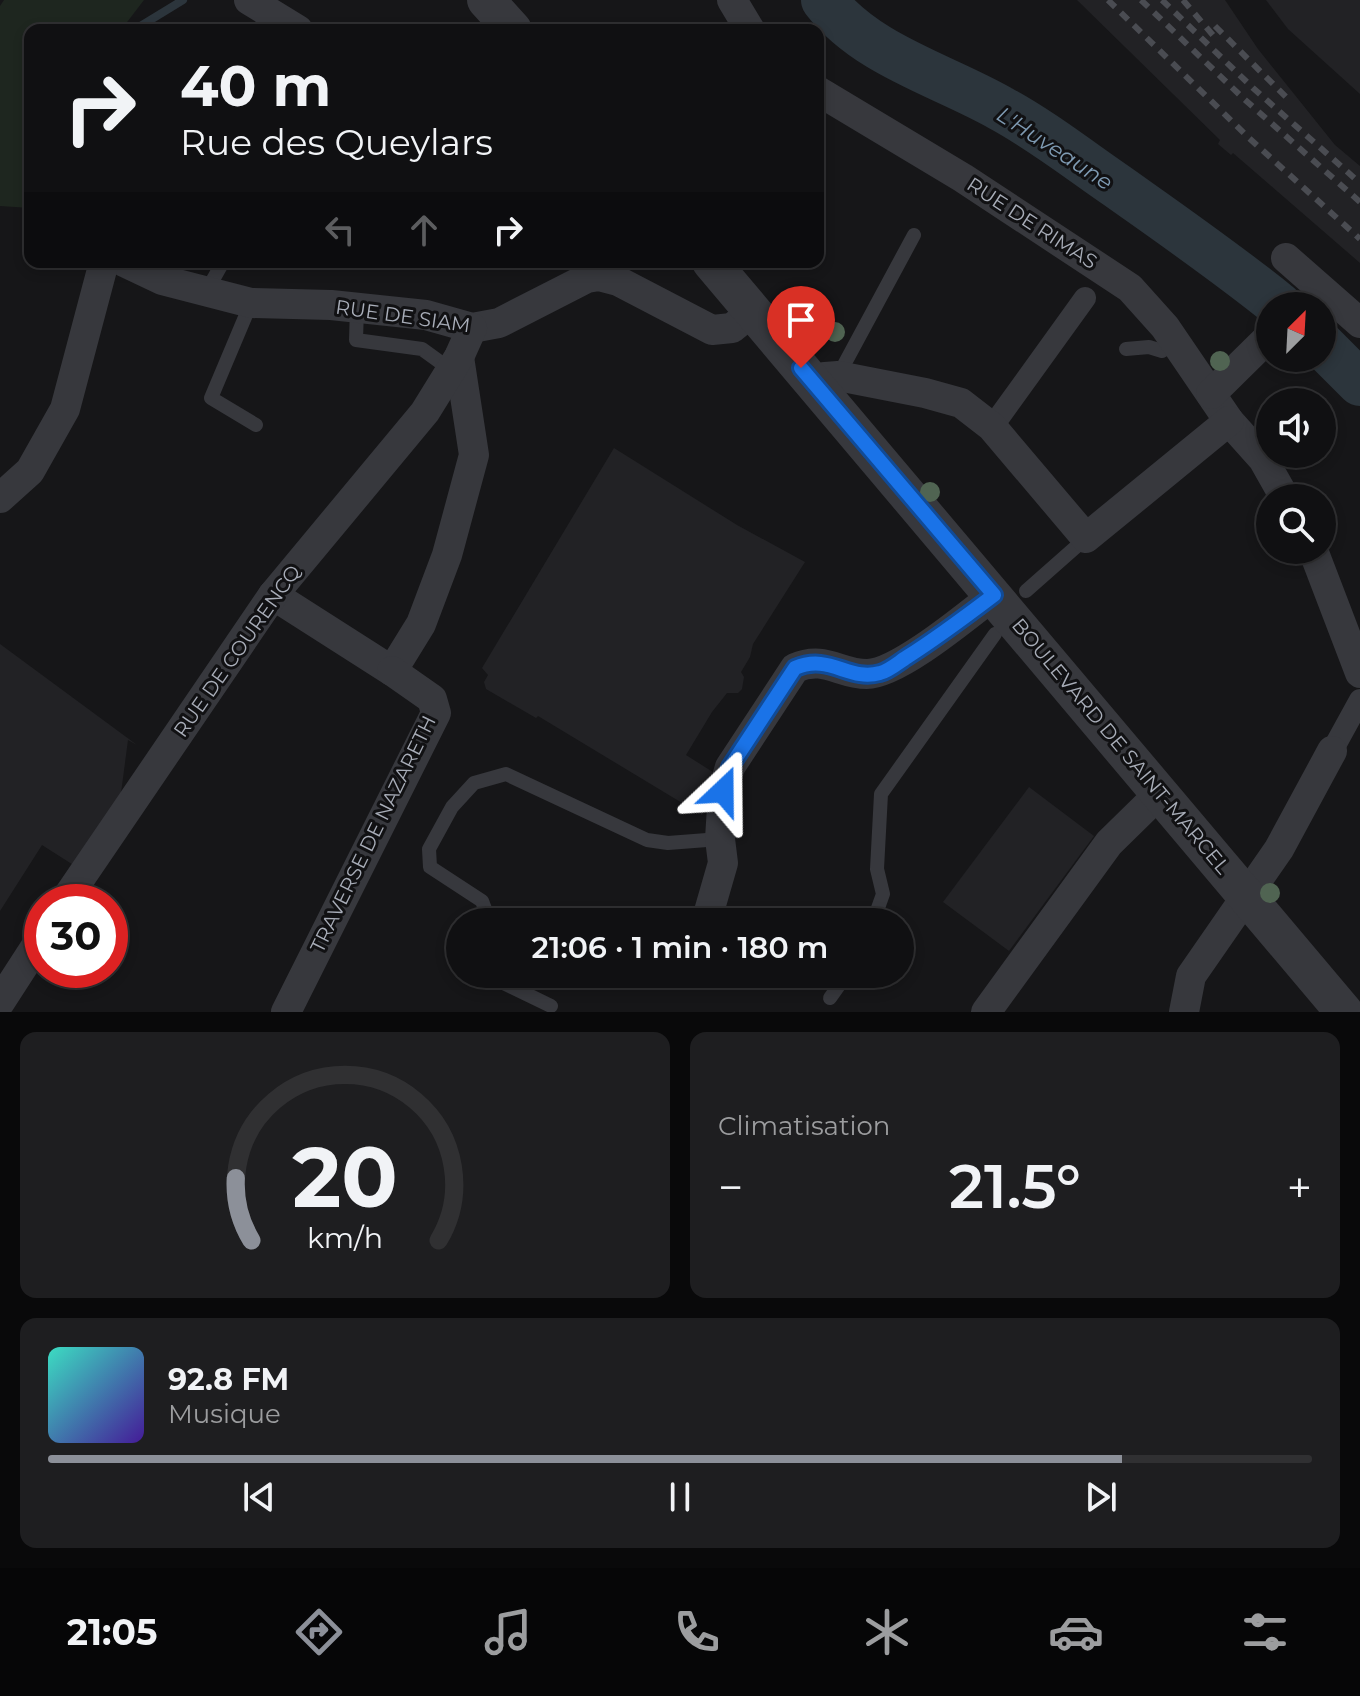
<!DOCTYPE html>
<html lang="fr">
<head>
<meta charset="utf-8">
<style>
  :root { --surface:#101012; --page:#1e1e20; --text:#f1f3f6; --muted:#9c9d9f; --line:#303032; --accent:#8c9099 }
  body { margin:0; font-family:Montserrat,sans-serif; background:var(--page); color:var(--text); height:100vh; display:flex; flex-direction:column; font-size:30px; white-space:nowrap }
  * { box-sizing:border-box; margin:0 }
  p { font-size:26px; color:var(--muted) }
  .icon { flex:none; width:44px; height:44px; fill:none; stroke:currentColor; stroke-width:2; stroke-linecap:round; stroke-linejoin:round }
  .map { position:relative; height:1012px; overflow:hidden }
  .details { display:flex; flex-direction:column; gap:20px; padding:20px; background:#09090a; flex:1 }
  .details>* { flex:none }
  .banner { position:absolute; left:24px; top:24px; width:800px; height:244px; border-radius:16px; box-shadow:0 4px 12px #0003,0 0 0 2px var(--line); background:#101012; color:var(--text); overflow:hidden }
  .needle { width:52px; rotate:24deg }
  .buttons { position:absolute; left:1256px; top:292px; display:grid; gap:16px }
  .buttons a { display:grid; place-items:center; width:80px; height:80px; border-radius:50%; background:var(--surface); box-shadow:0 4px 12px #0003,0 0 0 2px var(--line); font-size:40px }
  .speed { position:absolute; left:24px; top:884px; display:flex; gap:16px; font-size:40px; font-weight:700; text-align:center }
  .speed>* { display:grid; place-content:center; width:104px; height:104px; border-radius:50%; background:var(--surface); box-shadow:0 4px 12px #0003,0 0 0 2px var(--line); line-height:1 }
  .speed .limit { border:12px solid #d22; background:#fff; color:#111 }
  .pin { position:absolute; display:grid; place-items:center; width:68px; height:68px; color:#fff; margin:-82px -34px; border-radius:50% 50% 50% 0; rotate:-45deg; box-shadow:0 0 8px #0007 }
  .pin .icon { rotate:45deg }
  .me { position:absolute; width:88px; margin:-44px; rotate:23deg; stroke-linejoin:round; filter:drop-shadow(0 0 6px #0008) }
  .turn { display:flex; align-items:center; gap:28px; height:168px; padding:0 24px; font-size:36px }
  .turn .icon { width:104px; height:104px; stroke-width:2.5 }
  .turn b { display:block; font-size:56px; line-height:68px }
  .lanes { display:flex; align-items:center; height:76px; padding:0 24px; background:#0003; justify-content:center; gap:40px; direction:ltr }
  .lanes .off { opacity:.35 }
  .big { font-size:60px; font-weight:600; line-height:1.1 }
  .details .widget { flex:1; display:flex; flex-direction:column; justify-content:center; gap:12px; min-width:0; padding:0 28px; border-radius:16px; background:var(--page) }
  .details .dial { align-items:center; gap:0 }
  .dial svg { height:208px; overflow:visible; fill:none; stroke:var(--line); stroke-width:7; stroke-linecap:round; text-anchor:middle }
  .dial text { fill:var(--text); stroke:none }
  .song { display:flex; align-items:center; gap:24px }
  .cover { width:96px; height:96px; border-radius:12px; background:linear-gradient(135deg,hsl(170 70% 55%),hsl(260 70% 35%)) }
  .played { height:8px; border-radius:4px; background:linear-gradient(90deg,var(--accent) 85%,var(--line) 85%) }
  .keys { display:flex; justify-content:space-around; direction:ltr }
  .heat { display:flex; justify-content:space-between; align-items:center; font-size:44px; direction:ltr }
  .details .tiles { flex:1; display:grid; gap:20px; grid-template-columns:1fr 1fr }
  .widget:last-child { grid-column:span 2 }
  .trip { position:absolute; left:446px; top:908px; width:468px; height:80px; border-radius:40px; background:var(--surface); box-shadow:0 4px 12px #0003,0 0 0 2px var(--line); font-weight:600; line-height:80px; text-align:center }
  .dock { display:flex; height:128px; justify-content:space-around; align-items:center; background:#060607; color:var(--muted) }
  .dock .icon { width:56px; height:56px }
  .dock .on { color:var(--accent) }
  .dock b { font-size:36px; color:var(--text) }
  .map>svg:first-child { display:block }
</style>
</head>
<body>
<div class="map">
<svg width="1360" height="1012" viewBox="0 0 1360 1012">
  <rect width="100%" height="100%" fill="#161618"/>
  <g fill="#222225">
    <path d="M1077 0H1225L1258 49 1335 145 1360 166V263L1233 153 1231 155 1218 144 1220 140Z"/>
    <path d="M1266 0H1360V94L1288 29Z"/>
    <path d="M614 448 737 525 805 562 753 644 750 657 741 672 744 677 742 689 738 693H727L712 712 686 755 716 774 707 789V807L702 815 538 716 536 718 486 689 484 682 488 675 482 668Z"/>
    <path d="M0 644 137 745 128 740 121 793 75 866 42 845 0 911Z"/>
    <path d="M1029 787 1094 836 1009 951 943 902Z"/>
  </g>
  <path fill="#1e261f" d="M4 0H144L121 30H30V208L0 206V6Z"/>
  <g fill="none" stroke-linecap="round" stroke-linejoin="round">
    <path stroke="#2c353c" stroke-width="8" d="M134 30 183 0"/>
    <g stroke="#2c353c" stroke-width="46">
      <path d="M824 0C866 55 942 75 1000 108 1041 130 1079 160 1117 186 1172 225 1227 263 1280 306"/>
      <path d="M1322 345 1360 383"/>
    </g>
    <g stroke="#37383d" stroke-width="14">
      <path d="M206 292 223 262"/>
      <path d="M251 303 211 398 256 425"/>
      <path d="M357 308 356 340 422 349 451 370"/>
      <path d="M1126 349 1149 347 1162 351 1175 342"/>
      <path d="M838 376 914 235"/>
      <path d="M1026 591 1086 538"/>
      <path d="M479 922 485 909 482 901 430 867 429 849 452 807 474 783 506 774 647 840 668 843 720 839"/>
      <path d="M873 922 883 894 877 869 881 794 995 634"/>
      <path d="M485 974 551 1006"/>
      <path d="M830 998 847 974"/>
    </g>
    <g stroke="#37383d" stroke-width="22">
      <path d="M992 427 1085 298"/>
      <path d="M1332 751 1360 700"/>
    </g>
    <g stroke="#37383d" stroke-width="30">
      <path d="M249 0 298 30"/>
      <path d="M732 0 750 30"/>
      <path d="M818 91 963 178 1130 288 1165 327 1229 421 1263 459 1285 498"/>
      <path d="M1286 258 1360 323"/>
      <path d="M124 262 162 280 251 303 331 305 426 315 472 328 499 323 587 278 599 276 618 281 712 330 732 328 753 311"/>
      <path d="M813 382 825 377 838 376 925 393 961 403 992 427 1086 538 1229 421"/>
      <path d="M1211 394 1270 336"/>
      <path d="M0 498 30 471 65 409 104 262"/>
      <path d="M1313 550 1360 673"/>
      <path d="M273 595 392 671 421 624 447 555 474 455 459 357"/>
      <path d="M64 902 273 595 425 412 459 357 472 328"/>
      <path d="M706 922 723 863 720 839 723 791 730 767 795 668C825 655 839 674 867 674 898 674 968 615 994 595"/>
      <path d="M0 1002 42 937"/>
      <path d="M286 1012 436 713 432 699 392 671"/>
      <path d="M986 1012 1109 843 1160 793"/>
      <path d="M1184 1012 1191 976 1279 849 1332 751"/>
    </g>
    <g stroke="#37383d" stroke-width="38">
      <path d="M486 0 513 30"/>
      <path d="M711 262 1344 1012"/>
    </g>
    <g stroke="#4a4c52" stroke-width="6" stroke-dasharray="10 8" stroke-linecap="butt">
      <path d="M1108 0 1249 138 1360 239"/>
      <path d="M1141 0 1243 98 1360 202"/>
      <path d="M1162 0 1253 88 1360 183"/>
      <path d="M1183 0 1217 40"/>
      <path d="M1215 26 1286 97"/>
    </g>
  </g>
  <g fill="#506452">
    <circle cx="835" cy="332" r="10"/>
    <circle cx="1220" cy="361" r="10"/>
    <circle cx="930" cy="492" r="10"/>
    <circle cx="1270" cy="893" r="10"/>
  </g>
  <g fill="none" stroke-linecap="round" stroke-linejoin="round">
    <defs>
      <path id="route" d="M723 791 730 767 795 668C830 653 849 682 880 673 889 671 899 662 907 657 937 638 965 617 994 595L801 368"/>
    </defs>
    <use href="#route" stroke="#114b97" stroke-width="20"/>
    <use href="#route" stroke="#1a73e8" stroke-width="14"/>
  </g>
  <g text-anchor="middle" stroke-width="6" stroke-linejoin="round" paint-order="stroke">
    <g font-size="20" fill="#a8adb8" stroke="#111113">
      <text transform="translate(1032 223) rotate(33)" y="7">RUE DE RIMAS</text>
      <text transform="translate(403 316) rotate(8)" y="7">RUE DE SIAM</text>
      <text transform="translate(237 651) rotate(-55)" y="7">RUE DE COURENCQ</text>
      <text transform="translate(1121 746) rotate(50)" y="7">BOULEVARD DE SAINT-MARCEL</text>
      <text transform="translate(373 834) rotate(-64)" y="7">TRAVERSE DE NAZARETH</text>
    </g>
    <g font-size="22" font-style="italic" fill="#7f9bb3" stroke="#111113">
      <text transform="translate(1055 148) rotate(33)" y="8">L'Huveaune</text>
    </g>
  </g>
</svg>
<div class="buttons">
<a><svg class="needle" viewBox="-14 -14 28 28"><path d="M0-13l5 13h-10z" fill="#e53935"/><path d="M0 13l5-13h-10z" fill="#9c9d9f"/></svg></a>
<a><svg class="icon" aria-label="sound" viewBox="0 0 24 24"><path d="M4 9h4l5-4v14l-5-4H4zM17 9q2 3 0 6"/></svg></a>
<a><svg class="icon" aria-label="search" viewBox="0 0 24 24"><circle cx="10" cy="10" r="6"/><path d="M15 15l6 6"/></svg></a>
</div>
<div class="speed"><div class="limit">30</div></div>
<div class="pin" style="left:801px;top:368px;background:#d93025"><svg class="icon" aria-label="arrive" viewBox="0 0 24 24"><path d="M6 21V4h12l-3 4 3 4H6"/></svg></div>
<svg class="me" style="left:723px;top:791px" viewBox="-20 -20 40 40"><path d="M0-17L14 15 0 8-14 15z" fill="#1a73e8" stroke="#fff" stroke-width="4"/></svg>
<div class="trip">21:06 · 1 min · 180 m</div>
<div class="banner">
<div class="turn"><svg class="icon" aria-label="right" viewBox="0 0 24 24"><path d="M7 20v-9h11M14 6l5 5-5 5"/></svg><div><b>40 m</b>Rue des Queylars</div></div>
<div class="lanes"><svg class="icon off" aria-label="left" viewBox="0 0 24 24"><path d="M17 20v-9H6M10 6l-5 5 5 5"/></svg><svg class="icon off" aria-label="ahead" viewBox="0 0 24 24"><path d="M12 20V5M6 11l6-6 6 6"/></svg><svg class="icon" aria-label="right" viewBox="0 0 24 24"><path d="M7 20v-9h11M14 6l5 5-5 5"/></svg></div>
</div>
</div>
<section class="details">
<div class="tiles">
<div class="widget dial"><svg viewBox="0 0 100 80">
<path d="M14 69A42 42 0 1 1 86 69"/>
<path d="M14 69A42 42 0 0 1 8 45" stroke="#8c9099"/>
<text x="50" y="56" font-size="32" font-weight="700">20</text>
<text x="50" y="72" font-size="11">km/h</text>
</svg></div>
<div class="widget"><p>Climatisation</p>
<div class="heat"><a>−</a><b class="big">21.5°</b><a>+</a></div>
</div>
<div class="widget">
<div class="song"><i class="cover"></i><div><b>92.8 FM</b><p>Musique</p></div></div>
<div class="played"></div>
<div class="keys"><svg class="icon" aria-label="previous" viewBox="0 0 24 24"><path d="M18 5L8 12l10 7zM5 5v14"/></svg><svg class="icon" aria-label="pause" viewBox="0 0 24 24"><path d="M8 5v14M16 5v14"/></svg><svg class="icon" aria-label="next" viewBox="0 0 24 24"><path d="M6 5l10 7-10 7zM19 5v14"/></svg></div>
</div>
</div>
</section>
<nav class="dock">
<b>21:05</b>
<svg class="icon on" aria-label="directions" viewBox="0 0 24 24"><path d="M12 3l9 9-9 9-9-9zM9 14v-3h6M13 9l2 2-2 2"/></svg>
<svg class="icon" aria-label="music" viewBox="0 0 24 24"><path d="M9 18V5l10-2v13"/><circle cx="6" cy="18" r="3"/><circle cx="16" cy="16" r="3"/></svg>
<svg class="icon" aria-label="phone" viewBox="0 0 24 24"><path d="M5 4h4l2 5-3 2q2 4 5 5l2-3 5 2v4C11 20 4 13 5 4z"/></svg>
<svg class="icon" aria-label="climate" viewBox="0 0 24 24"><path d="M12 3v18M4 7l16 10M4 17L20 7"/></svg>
<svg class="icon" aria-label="car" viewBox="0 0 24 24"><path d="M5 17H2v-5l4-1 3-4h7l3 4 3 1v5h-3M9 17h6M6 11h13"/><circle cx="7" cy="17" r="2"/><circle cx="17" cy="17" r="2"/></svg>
<svg class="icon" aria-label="filters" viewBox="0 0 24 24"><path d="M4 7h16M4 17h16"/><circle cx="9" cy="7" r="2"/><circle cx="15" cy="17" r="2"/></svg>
</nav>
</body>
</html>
